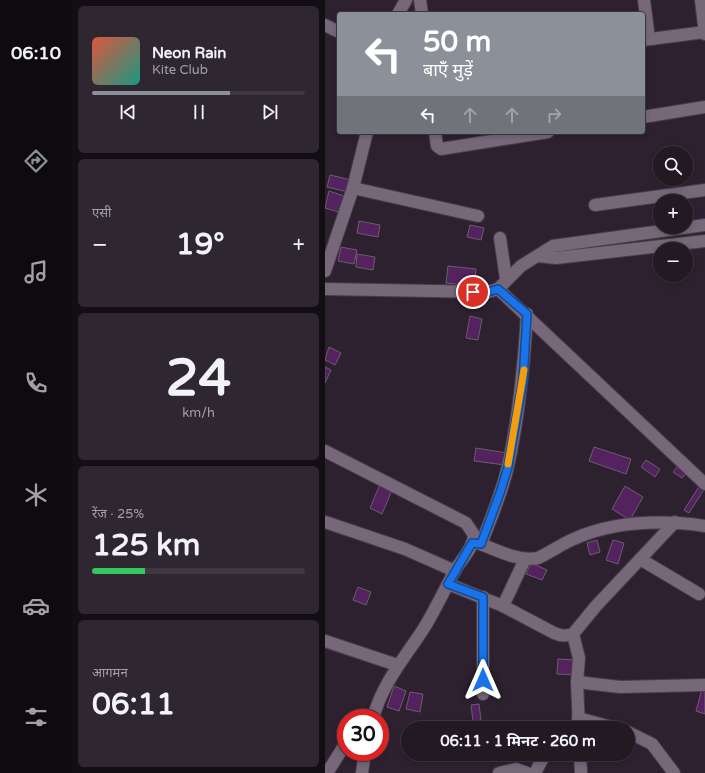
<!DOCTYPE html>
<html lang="hi">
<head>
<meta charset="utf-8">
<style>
  :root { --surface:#221923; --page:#2e2630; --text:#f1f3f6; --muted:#a2a0a6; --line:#3f3841; --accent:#8c9099 }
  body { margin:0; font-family:"Varela Round","Noto Sans Devanagari",sans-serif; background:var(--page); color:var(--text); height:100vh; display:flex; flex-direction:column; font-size:15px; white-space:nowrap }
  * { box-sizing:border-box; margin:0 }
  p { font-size:13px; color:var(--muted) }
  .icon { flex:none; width:22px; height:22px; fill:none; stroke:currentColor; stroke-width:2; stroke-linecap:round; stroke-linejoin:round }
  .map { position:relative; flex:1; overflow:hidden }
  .sheet { display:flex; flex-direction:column; gap:6px; padding:6px; background:#130e13; width:253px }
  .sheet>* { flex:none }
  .top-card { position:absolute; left:12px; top:12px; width:308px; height:122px; border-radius:4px; box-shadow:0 2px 6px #0003,0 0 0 1px var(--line); background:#8c9099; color:#fff; overflow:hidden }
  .fabs { position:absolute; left:328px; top:146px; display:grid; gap:8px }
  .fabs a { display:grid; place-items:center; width:40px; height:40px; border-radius:50%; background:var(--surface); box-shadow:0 2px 6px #0003,0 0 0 1px var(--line); font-size:20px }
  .speed { position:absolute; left:12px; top:709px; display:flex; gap:8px; font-size:20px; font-weight:700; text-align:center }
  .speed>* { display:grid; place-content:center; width:52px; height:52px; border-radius:50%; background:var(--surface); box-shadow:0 2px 6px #0003,0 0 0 1px var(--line); line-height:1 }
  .speed .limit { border:6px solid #d22; background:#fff; color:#111 }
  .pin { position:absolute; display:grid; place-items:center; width:34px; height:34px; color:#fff; margin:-17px; border:2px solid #fff; border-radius:50%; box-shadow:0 1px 4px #0007 }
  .me { position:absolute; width:44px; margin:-22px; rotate:0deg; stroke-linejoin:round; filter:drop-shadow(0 0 3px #0008) }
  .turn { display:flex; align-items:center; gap:14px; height:84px; padding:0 20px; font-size:18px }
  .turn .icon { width:52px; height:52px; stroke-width:2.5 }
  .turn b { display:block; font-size:28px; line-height:34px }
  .lanes { display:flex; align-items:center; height:38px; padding:0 20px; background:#0003; justify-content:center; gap:20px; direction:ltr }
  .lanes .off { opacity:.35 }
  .big { font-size:30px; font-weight:700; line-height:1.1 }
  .sheet .widget { flex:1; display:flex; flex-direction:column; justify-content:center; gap:6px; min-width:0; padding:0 14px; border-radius:6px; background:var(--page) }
  .sheet .dial { align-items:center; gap:0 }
  .dial b { font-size:52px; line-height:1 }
  .song { display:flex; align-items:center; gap:12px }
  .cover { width:48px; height:48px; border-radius:6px; background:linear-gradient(135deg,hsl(10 70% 55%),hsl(170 70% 35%)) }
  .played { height:4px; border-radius:2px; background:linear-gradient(90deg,var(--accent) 65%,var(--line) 65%) }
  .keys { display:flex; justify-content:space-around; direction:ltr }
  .heat { display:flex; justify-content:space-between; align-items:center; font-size:22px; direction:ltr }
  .charge { height:6px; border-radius:3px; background:linear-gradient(90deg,#34c759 25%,var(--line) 0) }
  .trip { position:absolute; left:76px; top:721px; width:234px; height:40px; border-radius:20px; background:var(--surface); box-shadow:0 2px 6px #0003,0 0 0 1px var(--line); font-weight:700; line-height:40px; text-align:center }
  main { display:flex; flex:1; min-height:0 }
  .tab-bar { display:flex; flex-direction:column; width:72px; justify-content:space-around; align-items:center; background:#0e0a0e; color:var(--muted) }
  .tab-bar .icon { width:28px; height:28px }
  .tab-bar .current { color:var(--accent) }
  .tab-bar b { font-size:18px; color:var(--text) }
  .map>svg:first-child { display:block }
</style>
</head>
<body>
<main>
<nav class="tab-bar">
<b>06:10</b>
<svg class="icon current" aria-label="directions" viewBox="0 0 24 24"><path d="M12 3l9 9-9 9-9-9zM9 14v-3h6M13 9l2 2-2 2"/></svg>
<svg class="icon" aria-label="music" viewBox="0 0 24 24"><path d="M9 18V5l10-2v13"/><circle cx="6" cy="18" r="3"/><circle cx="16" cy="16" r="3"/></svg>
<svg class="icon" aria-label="phone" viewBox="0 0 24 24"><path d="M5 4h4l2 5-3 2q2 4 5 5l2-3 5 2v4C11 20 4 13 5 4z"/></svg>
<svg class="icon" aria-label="climate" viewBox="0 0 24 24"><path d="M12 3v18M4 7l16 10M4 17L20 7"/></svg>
<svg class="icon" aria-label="car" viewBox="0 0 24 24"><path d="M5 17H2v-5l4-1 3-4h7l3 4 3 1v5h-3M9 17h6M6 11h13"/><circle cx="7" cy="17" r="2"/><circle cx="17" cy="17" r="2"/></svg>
<svg class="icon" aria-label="filters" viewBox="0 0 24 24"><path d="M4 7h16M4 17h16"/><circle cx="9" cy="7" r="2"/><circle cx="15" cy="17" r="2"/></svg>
</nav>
<section class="sheet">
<div class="widget">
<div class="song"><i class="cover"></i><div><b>Neon Rain</b><p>Kite Club</p></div></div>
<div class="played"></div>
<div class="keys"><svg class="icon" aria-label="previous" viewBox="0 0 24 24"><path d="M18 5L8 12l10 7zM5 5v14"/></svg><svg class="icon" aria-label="pause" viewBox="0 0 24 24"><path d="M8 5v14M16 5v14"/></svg><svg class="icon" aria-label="next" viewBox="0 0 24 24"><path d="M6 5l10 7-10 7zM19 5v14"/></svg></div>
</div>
<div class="widget"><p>एसी</p>
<div class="heat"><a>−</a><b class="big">19°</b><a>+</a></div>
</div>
<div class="widget dial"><b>24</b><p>km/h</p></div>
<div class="widget"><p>रेंज · 25%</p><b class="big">125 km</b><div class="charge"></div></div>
<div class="widget"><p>आगमन</p><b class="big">06:11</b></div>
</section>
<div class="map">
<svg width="380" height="773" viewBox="0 0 380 773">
  <rect width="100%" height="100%" fill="#2d212f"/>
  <g fill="#54225f" stroke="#6a5d6d">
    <path d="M5 175 26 180 23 192 2 187Z"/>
    <path d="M4 191 22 197 17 213 0 208Z"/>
    <path d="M34 221 55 225 53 237 32 233Z"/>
    <path d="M145 225 159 228 156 240 142 237Z"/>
    <path d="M16 247 32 250 29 264 13 261Z"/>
    <path d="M32 254 50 257 48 270 31 267Z"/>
    <path d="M123 266 151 269 149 286 121 283Z"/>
    <path d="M145 316 157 319 153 340 141 338Z"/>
    <path d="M4 347 16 353 10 365 0 360Z"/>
    <path d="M0 367 6 370 0 383Z"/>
    <path d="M269 447 306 459 301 474 264 461Z"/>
    <path d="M151 448 182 453 180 465 149 461Z"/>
    <path d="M321 460 335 469 330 477 316 467Z"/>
    <path d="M352 467 361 473 357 478 348 472Z"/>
    <path d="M56 482 68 488 57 514 45 508Z"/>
    <path d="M375 485 380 488 364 513 359 510Z"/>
    <path d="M300 486 318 497 305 520 287 509Z"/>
    <path d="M272 540 275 552 265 555 262 543Z"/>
    <path d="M288 540 299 543 293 564 281 560Z"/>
    <path d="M206 563 222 570 217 580 201 574Z"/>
    <path d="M33 587 46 592 41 605 28 600Z"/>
    <path d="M233 659 251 660 250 675 232 674Z"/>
    <path d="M69 686 81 691 74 711 62 707Z"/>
    <path d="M377 689 380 690V714L371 711Z"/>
    <path d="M85 692 98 694 95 712 81 709Z"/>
    <path d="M154 704 156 720 148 721 146 705Z"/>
  </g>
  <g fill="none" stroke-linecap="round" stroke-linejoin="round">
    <defs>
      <g id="minor">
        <path d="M95 0 97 14"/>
        <path d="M319 0 324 39"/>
        <path d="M376 0 380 34"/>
        <path d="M73 14 81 0"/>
        <path d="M0 25 14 32"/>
        <path d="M318 40 380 32"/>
        <path d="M318 117 380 107"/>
        <path d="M110 132 112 146 116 149 223 132"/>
        <path d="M28 188 153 216"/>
        <path d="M270 205 380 190"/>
        <path d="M175 238 181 279"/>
        <path d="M213 256 231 258 380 241"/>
        <path d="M0 271 28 188 42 132"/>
        <path d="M0 289 163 292 173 289 196 266 228 246 380 225"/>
        <path d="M173 289 380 484"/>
        <path d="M0 451 141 523 149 535C149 548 135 561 129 572 119 591 110 610 99 628 79 659 58 682 48 718"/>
        <path d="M0 522 80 549 130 571"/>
        <path d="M147 543H153C172 550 193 562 213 558 226 552 238 543 251 538 291 521 337 520 380 526"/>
        <path d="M156 544C166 518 177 493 183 466 194 416 199 365 202 314"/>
        <path d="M315 559 374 594"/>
        <path d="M123 584 178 606 229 633C236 636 240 636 248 634L271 606 350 522"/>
        <path d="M158 597V694"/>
        <path d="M178 606 200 559"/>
        <path d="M248 634 254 658 252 682 254 728"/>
        <path d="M0 641 72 665"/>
        <path d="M252 682 295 687 380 685"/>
        <path d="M253 718 290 728"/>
        <path d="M303 732 327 744 349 773"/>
        <path d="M255 754 256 773"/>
        <path d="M2 773 21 743"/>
        <path d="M37 773 40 752"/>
        <path d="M174 773 191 769 202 773"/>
        <path d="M210 773 219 756"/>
      </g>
    </defs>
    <use href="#minor" stroke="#473d49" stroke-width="14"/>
    <use href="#minor" stroke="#766879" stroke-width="12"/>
  </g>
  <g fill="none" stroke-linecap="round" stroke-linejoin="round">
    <defs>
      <path id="route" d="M148 292H163L173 289 202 314 198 380 183 467 175 493 156 544 147 543 123 584 158 597V680"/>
    </defs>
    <use href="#route" stroke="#114b97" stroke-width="10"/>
    <use href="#route" stroke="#1a73e8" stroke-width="7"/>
    <path stroke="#f59e0b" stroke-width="7" d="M183 464 199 370"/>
  </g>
</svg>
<div class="fabs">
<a><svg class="icon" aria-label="search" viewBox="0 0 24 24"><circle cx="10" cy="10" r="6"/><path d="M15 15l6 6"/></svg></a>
<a>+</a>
<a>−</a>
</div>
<div class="speed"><div class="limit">30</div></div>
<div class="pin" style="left:148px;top:292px;background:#d93025"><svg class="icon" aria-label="arrive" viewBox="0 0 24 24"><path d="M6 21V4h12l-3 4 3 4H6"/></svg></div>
<svg class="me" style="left:158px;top:680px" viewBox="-20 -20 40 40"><path d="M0-17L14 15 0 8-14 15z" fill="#1a73e8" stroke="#fff" stroke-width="4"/></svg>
<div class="trip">06:11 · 1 मिनट · 260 m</div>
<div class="top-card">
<div class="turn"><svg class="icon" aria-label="left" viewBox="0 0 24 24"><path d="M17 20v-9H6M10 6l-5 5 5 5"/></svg><div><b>50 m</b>बाएँ मुड़ें</div></div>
<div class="lanes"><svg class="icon" aria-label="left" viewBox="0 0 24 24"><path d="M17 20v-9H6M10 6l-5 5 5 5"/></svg><svg class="icon off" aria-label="ahead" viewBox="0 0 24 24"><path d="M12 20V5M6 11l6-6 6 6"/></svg><svg class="icon off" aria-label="ahead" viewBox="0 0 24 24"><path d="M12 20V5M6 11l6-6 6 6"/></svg><svg class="icon off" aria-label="right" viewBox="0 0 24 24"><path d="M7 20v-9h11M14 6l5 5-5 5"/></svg></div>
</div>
</div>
</main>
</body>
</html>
